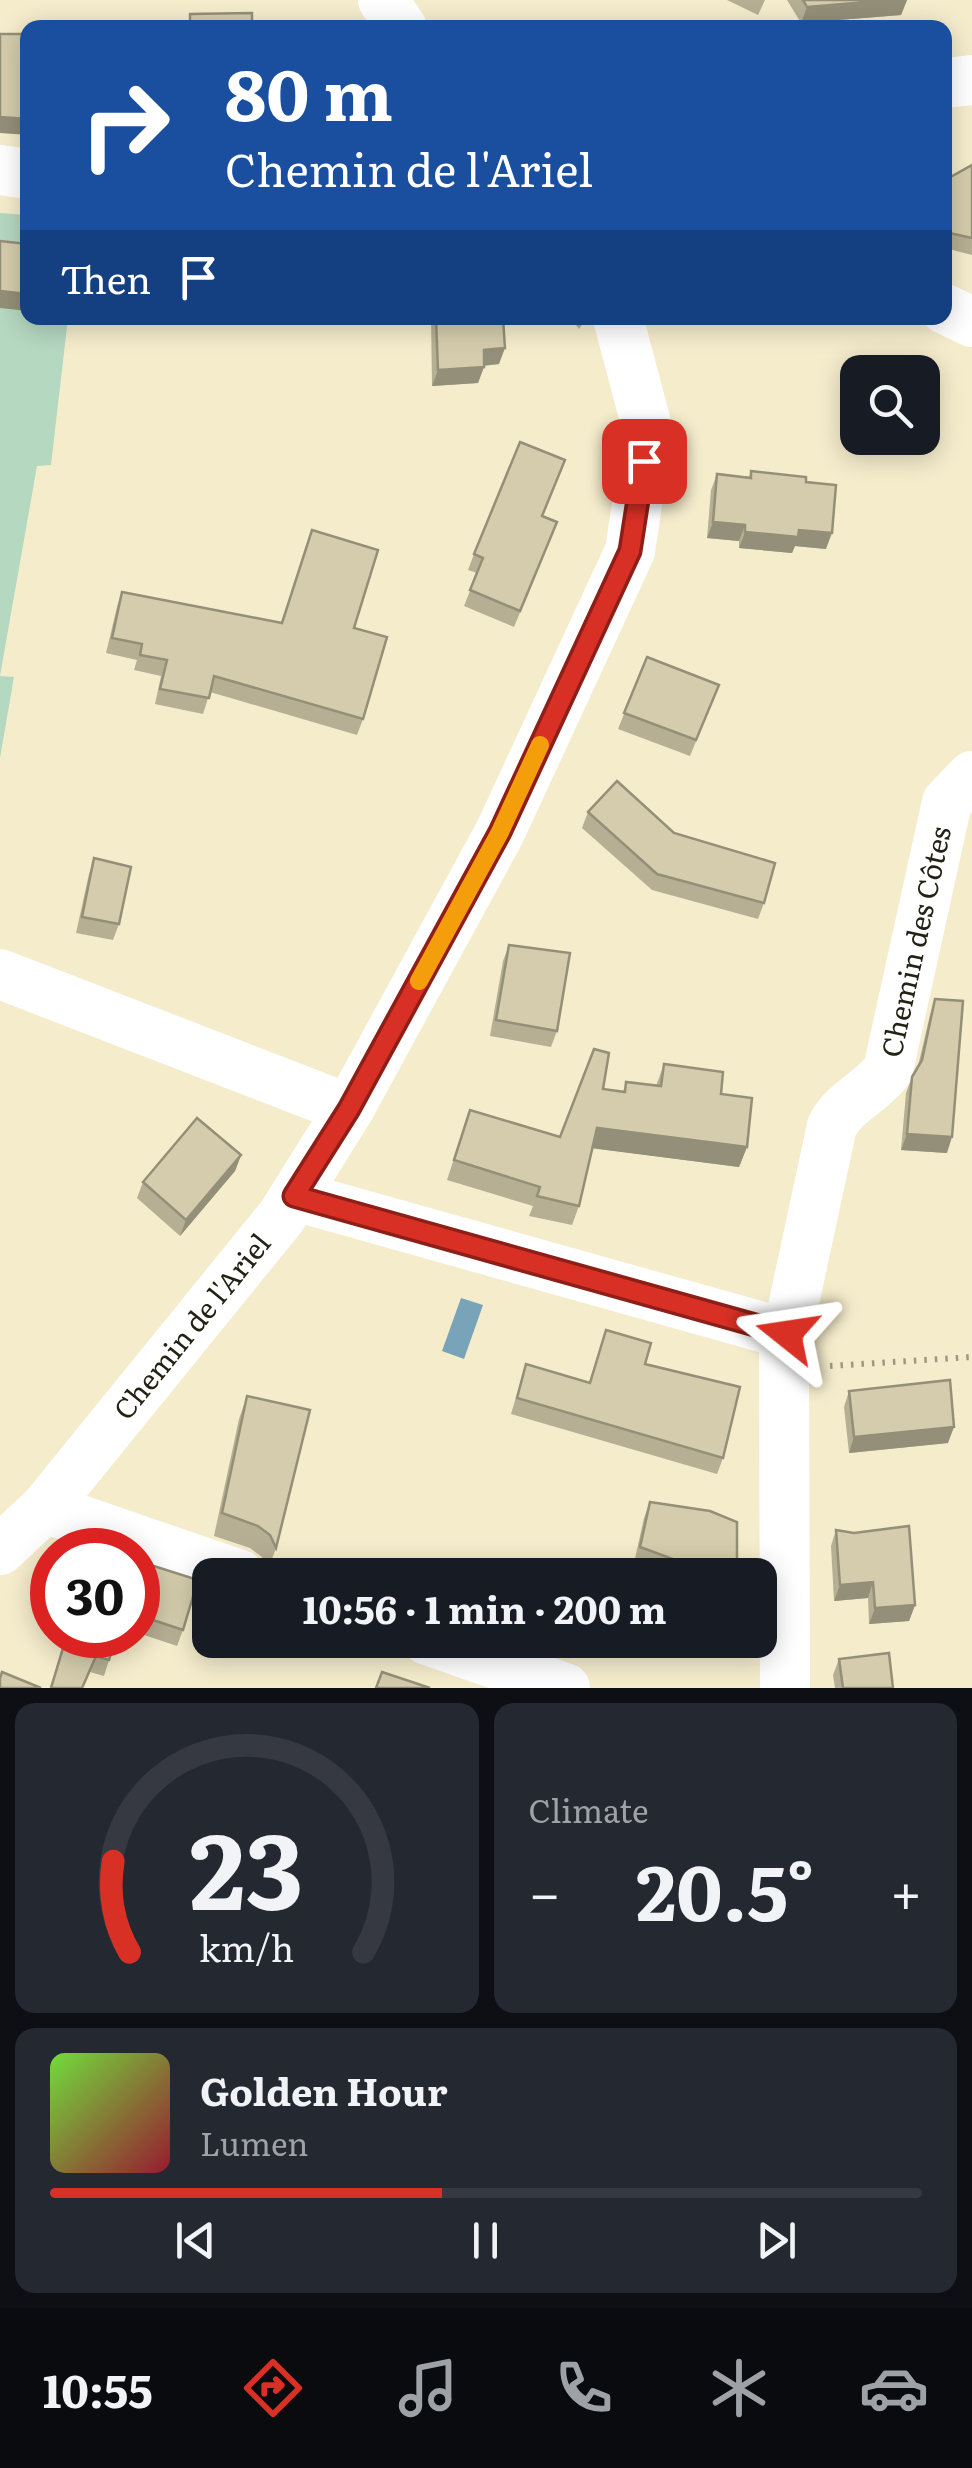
<!DOCTYPE html>
<html lang="en">
<head>
<meta charset="utf-8">
<style>
  :root { --surface:#171b24; --page:#242831; --text:#f1f3f6; --muted:#9ea1a6; --line:#363941; --accent:#d93025 }
  body { margin:0; font-family:Literata,serif; background:var(--page); color:var(--text); height:100vh; display:flex; flex-direction:column; font-size:38px; white-space:nowrap }
  * { box-sizing:border-box; margin:0 }
  p { font-size:32px; color:var(--muted) }
  .icon { flex:none; width:55px; height:55px; fill:none; stroke:currentColor; stroke-width:2; stroke-linecap:round; stroke-linejoin:round }
  .map { position:relative; height:1688px; overflow:hidden }
  .drawer { display:flex; flex-direction:column; gap:15px; padding:15px; background:#0d0f14; flex:1 }
  .drawer>* { flex:none }
  .guide { position:absolute; left:20px; top:20px; width:932px; height:305px; border-radius:20px; box-shadow:0 5px 25px #0003; background:#1a4fa0; color:#fff; overflow:hidden }
  .controls { position:absolute; left:840px; top:355px; display:grid; gap:20px }
  .controls a { display:grid; place-items:center; width:100px; height:100px; border-radius:20px; background:var(--surface); box-shadow:0 5px 25px #0003; font-size:50px }
  .speed { position:absolute; left:30px; top:1528px; display:flex; gap:20px; font-size:50px; font-weight:700; text-align:center }
  .speed>* { display:grid; place-content:center; width:130px; height:130px; border-radius:50%; background:var(--surface); box-shadow:0 5px 25px #0003; line-height:1 }
  .speed .limit { border:15px solid #d22; background:#fff; color:#111 }
  .pin { position:absolute; display:grid; place-items:center; width:85px; height:85px; color:#fff; margin:-42px; border-radius:20px; box-shadow:0 5px 15px #0006 }
  .me { position:absolute; width:110px; margin:-55px; rotate:285deg; stroke-linejoin:round; filter:drop-shadow(0 0 8px #0008) }
  .turn { display:flex; align-items:center; gap:35px; height:210px; padding:0 40px; font-size:45px }
  .turn .icon { width:130px; height:130px; stroke-width:2.5 }
  .turn b { display:block; font-size:70px; line-height:85px }
  .then { display:flex; align-items:center; height:95px; padding:0 40px; background:#0003; gap:20px; font-size:38px }
  .big { font-size:75px; font-weight:700; line-height:1.1 }
  .drawer .widget { flex:1; display:flex; flex-direction:column; justify-content:center; gap:15px; min-width:0; padding:0 35px; border-radius:20px; background:var(--page) }
  .drawer .dial { align-items:center; gap:0 }
  .dial svg { height:260px; overflow:visible; fill:none; stroke:var(--line); stroke-width:7; stroke-linecap:round; text-anchor:middle }
  .dial text { fill:var(--text); stroke:none }
  .song { display:flex; align-items:center; gap:30px }
  .cover { width:120px; height:120px; border-radius:15px; background:linear-gradient(135deg,hsl(100 70% 55%),hsl(350 70% 35%)) }
  .played { height:10px; border-radius:5px; background:linear-gradient(90deg,var(--accent) 45%,var(--line) 45%) }
  .keys { display:flex; justify-content:space-around; direction:ltr }
  .heat { display:flex; justify-content:space-between; align-items:center; font-size:55px; direction:ltr }
  .drawer .tiles { flex:1; display:grid; gap:15px; grid-template-columns:1fr 1fr }
  .widget:last-child { grid-column:span 2 }
  .trip { position:absolute; left:192px; top:1558px; width:585px; height:100px; border-radius:20px; background:var(--surface); box-shadow:0 5px 25px #0003; font-weight:700; line-height:100px; text-align:center }
  .tab-bar { display:flex; height:160px; justify-content:space-around; align-items:center; background:#090b0e; color:var(--muted) }
  .tab-bar .icon { width:70px; height:70px }
  .tab-bar .selected { color:var(--accent) }
  .tab-bar b { font-size:45px; color:var(--text) }
  .map>svg:first-child { display:block }
</style>
</head>
<body>
<div class="map">
<svg width="972" height="1688" viewBox="0 0 972 1688">
  <rect width="100%" height="100%" fill="#f5eccc"/>
  <path fill="#b5d8c1" d="M0 213 27 215 28 318H68L51 465 37 466 0 676 14 677 0 758Z"/>
  <path fill="#79a3b8" d="M461 1298 483 1305 464 1359 442 1351Z"/>
  <g fill="none" stroke-linecap="round" stroke-linejoin="round">
    <path stroke="#9f9881" stroke-width="6" stroke-dasharray="2.5 8" stroke-linecap="butt" d="M830 1366 972 1357"/>
    <g stroke="#fff" stroke-width="50">
      <path d="M383 0 402 28"/>
      <path d="M945 83 972 80"/>
      <path d="M0 170 28 174"/>
      <path d="M945 309 972 322"/>
      <path d="M0 974 349 1109"/>
      <path d="M295 1196 787 1334"/>
      <path d="M45 1508 240 1575"/>
      <path id="s1" d="M0 1550 45 1508 282 1216 349 1109 500 832 630 551 648 431 618 318"/>
      <path d="M427 1640 565 1688"/>
      <path id="s2" d="M785 1688 784 1349 832 1126C844 1102 872 1092 888 1070L947 802 972 776"/>
    </g>
  </g>
  <g fill="#b6af94">
    <path d="M727 0H765L758 15Z"/>
    <path d="M787 0H907L901 15 801 23Z"/>
    <path d="M972 165V255L945 248V184Z"/>
    <path d="M431 318H436L499 364 484 366 478 383 432 386Z"/>
    <path d="M571 318H586L579 329Z"/>
    <path d="M751 471 806 482 826 549 795 546 792 553 739 548V541L707 538 711 490 717 474 749 477Z"/>
    <path d="M543 516 551 538 514 627 464 606 477 573 468 570 474 554Z"/>
    <path d="M122 592 282 623 354 628 363 719 357 735 210 692 203 714 155 704 161 676 134 670 137 660 106 653 117 607Z"/>
    <path d="M647 657 713 700 690 756 618 729Z"/>
    <path d="M588 812 764 903 758 919 652 890 582 828Z"/>
    <path d="M94 858 119 924 113 940 76 933 89 874Z"/>
    <path d="M509 945 557 1031 551 1047 490 1036 503 961Z"/>
    <path d="M935 999 947 1153 901 1150 906 1093 912 1077 918 1066 930 1015Z"/>
    <path d="M664 1064 721 1094 747 1147 739 1167 593 1148 579 1206 572 1225 529 1216 533 1206 447 1180 470 1110 560 1137 603 1089 623 1092 626 1082 656 1086Z"/>
    <path d="M241 1155 235 1171 180 1236 137 1198 143 1182Z"/>
    <path d="M606 1330 645 1364 723 1458 717 1474 511 1414 526 1364 589 1382Z"/>
    <path d="M849 1391 948 1443 849 1453 844 1407Z"/>
    <path d="M247 1396 276 1548 268 1570 262 1557 250 1548 214 1536 239 1419Z"/>
    <path d="M650 1502 737 1575H668L634 1563 644 1518Z"/>
    <path d="M836 1530 915 1605 909 1621 869 1624 868 1598 834 1601 831 1546Z"/>
    <path d="M138 1561 183 1630 177 1646 138 1633Z"/>
    <path d="M66 1635H117L104 1676 90 1672 83 1688H50Z"/>
    <path d="M839 1659 893 1688H835L833 1675Z"/>
  </g>
  <g fill="#948f78">
    <path d="M891 0H907L901 15 801 23 807 7Z"/>
    <path d="M0 117 28 119V135L0 133Z"/>
    <path d="M0 291 28 294V311L0 308Z"/>
    <path d="M505 348 499 364 478 366 484 350Z"/>
    <path d="M484 367 478 383 432 386 438 370Z"/>
    <path d="M713 522 745 525 739 541 707 538Z"/>
    <path d="M799 530 832 533 826 549 795 546 792 553 739 548 745 532Z"/>
    <path d="M597 1128 747 1147 739 1167 590 1148Z"/>
    <path d="M907 1134 952 1137 947 1153 901 1150Z"/>
    <path d="M241 1155 235 1171 180 1236 186 1220Z"/>
    <path d="M954 1427 948 1443 849 1453 854 1437Z"/>
    <path d="M873 1582 868 1598 834 1601 840 1585Z"/>
    <path d="M915 1605 909 1621 869 1624 875 1608Z"/>
  </g>
  <g fill="#d4ccac" stroke="#948f78" stroke-width="2.5">
    <path d="M803 0H891L807 7Z"/>
    <path d="M252 13V28H190V14Z"/>
    <path d="M0 34H28V119L0 117Z"/>
    <path d="M972 165V238L945 232V187L947 179Z"/>
    <path d="M0 241 28 244V294L0 291Z"/>
    <path d="M436 318H503L505 348 484 350V367L438 370Z"/>
    <path d="M520 442 565 460 542 516 557 522 520 611 470 590 483 558 474 554Z"/>
    <path d="M751 471 806 477V482L836 485 832 533 799 530 798 537 745 532V525L713 522 717 474 751 478Z"/>
    <path d="M312 530 378 550 354 628 387 637 363 719 214 676 209 698 160 689 167 660 140 655 142 644 112 638 122 592 282 623Z"/>
    <path d="M647 657 719 685 696 740 624 713Z"/>
    <path d="M617 781 674 833 775 863 764 903 657 874 588 812Z"/>
    <path d="M94 858 131 867 119 924 82 917Z"/>
    <path d="M509 945 570 953 557 1031 496 1020Z"/>
    <path d="M935 999 963 1001 952 1137 907 1134 912 1077 922 1060Z"/>
    <path d="M594 1049 609 1053 603 1089 625 1092 626 1082 661 1086 664 1064 723 1072 721 1094 752 1098 747 1147 597 1128 579 1206 537 1196 540 1187 454 1160 470 1110 560 1137Z"/>
    <path d="M197 1118 241 1155 186 1220 143 1182Z"/>
    <path d="M606 1330 651 1343 645 1364 740 1387 723 1458 517 1398 526 1364 590 1383Z"/>
    <path d="M950 1380 954 1427 854 1437 849 1391Z"/>
    <path d="M247 1396 310 1410 276 1548 270 1535 258 1526 222 1513Z"/>
    <path d="M650 1502 710 1511 737 1522V1575H692V1566L640 1547Z"/>
    <path d="M909 1526 915 1605 875 1608 873 1582 840 1585 836 1530 854 1533Z"/>
    <path d="M138 1561 198 1580 183 1630 138 1615Z"/>
    <path d="M67 1635H117L109 1660 96 1656 82 1688H51Z"/>
    <path d="M889 1653 893 1688H843L839 1659Z"/>
    <path d="M2 1672 41 1688H0V1678Z"/>
    <path d="M382 1672 430 1688H376Z"/>
  </g>
  <g fill="none" stroke-linecap="round" stroke-linejoin="round">
    <defs>
      <path id="route" d="M644 461 630 551 500 832 349 1109 294 1196 787 1334"/>
    </defs>
    <use href="#route" stroke="#8d1f18" stroke-width="25"/>
    <use href="#route" stroke="#d93025" stroke-width="18"/>
    <path stroke="#f59e0b" stroke-width="18" d="M419 981 500 832 540 745"/>
  </g>
  <g text-anchor="middle" stroke-width="10" stroke-linejoin="round" paint-order="stroke">
    <g font-size="28" fill="#242115" stroke="#fffae6">
      <text dy="10" stroke="none"><textPath href="#s2" startOffset="778">Chemin des Côtes</textPath></text>
      <text dy="10" stroke="none"><textPath href="#s1" startOffset="295">Chemin de l'Ariel</textPath></text>
    </g>
  </g>
</svg>
<div class="controls">
<a><svg class="icon" aria-label="search" viewBox="0 0 24 24"><circle cx="10" cy="10" r="6"/><path d="M15 15l6 6"/></svg></a>
</div>
<div class="speed"><div class="limit">30</div></div>
<div class="pin" style="left:644px;top:461px;background:#d93025"><svg class="icon" aria-label="arrive" viewBox="0 0 24 24"><path d="M6 21V4h12l-3 4 3 4H6"/></svg></div>
<svg class="me" style="left:787px;top:1334px" viewBox="-20 -20 40 40"><path d="M0-17L14 15 0 8-14 15z" fill="#d93025" stroke="#fff" stroke-width="4"/></svg>
<div class="trip">10:56 · 1 min · 200 m</div>
<div class="guide">
<div class="turn"><svg class="icon" aria-label="right" viewBox="0 0 24 24"><path d="M7 20v-9h11M14 6l5 5-5 5"/></svg><div><b>80 m</b>Chemin de l'Ariel</div></div>
<div class="then">Then<svg class="icon" aria-label="arrive" viewBox="0 0 24 24"><path d="M6 21V4h12l-3 4 3 4H6"/></svg></div>
</div>
</div>
<section class="drawer">
<div class="tiles">
<div class="widget dial"><svg viewBox="0 0 100 80">
<path d="M14 69A42 42 0 1 1 86 69"/>
<path d="M14 69A42 42 0 0 1 9 41" stroke="#d93025"/>
<text x="50" y="56" font-size="32" font-weight="700">23</text>
<text x="50" y="72" font-size="11">km/h</text>
</svg></div>
<div class="widget"><p>Climate</p>
<div class="heat"><a>−</a><b class="big">20.5°</b><a>+</a></div>
</div>
<div class="widget">
<div class="song"><i class="cover"></i><div><b>Golden Hour</b><p>Lumen</p></div></div>
<div class="played"></div>
<div class="keys"><svg class="icon" aria-label="previous" viewBox="0 0 24 24"><path d="M18 5L8 12l10 7zM5 5v14"/></svg><svg class="icon" aria-label="pause" viewBox="0 0 24 24"><path d="M8 5v14M16 5v14"/></svg><svg class="icon" aria-label="next" viewBox="0 0 24 24"><path d="M6 5l10 7-10 7zM19 5v14"/></svg></div>
</div>
</div>
</section>
<nav class="tab-bar">
<b>10:55</b>
<svg class="icon selected" aria-label="directions" viewBox="0 0 24 24"><path d="M12 3l9 9-9 9-9-9zM9 14v-3h6M13 9l2 2-2 2"/></svg>
<svg class="icon" aria-label="music" viewBox="0 0 24 24"><path d="M9 18V5l10-2v13"/><circle cx="6" cy="18" r="3"/><circle cx="16" cy="16" r="3"/></svg>
<svg class="icon" aria-label="phone" viewBox="0 0 24 24"><path d="M5 4h4l2 5-3 2q2 4 5 5l2-3 5 2v4C11 20 4 13 5 4z"/></svg>
<svg class="icon" aria-label="climate" viewBox="0 0 24 24"><path d="M12 3v18M4 7l16 10M4 17L20 7"/></svg>
<svg class="icon" aria-label="car" viewBox="0 0 24 24"><path d="M5 17H2v-5l4-1 3-4h7l3 4 3 1v5h-3M9 17h6M6 11h13"/><circle cx="7" cy="17" r="2"/><circle cx="17" cy="17" r="2"/></svg>
</nav>
</body>
</html>
